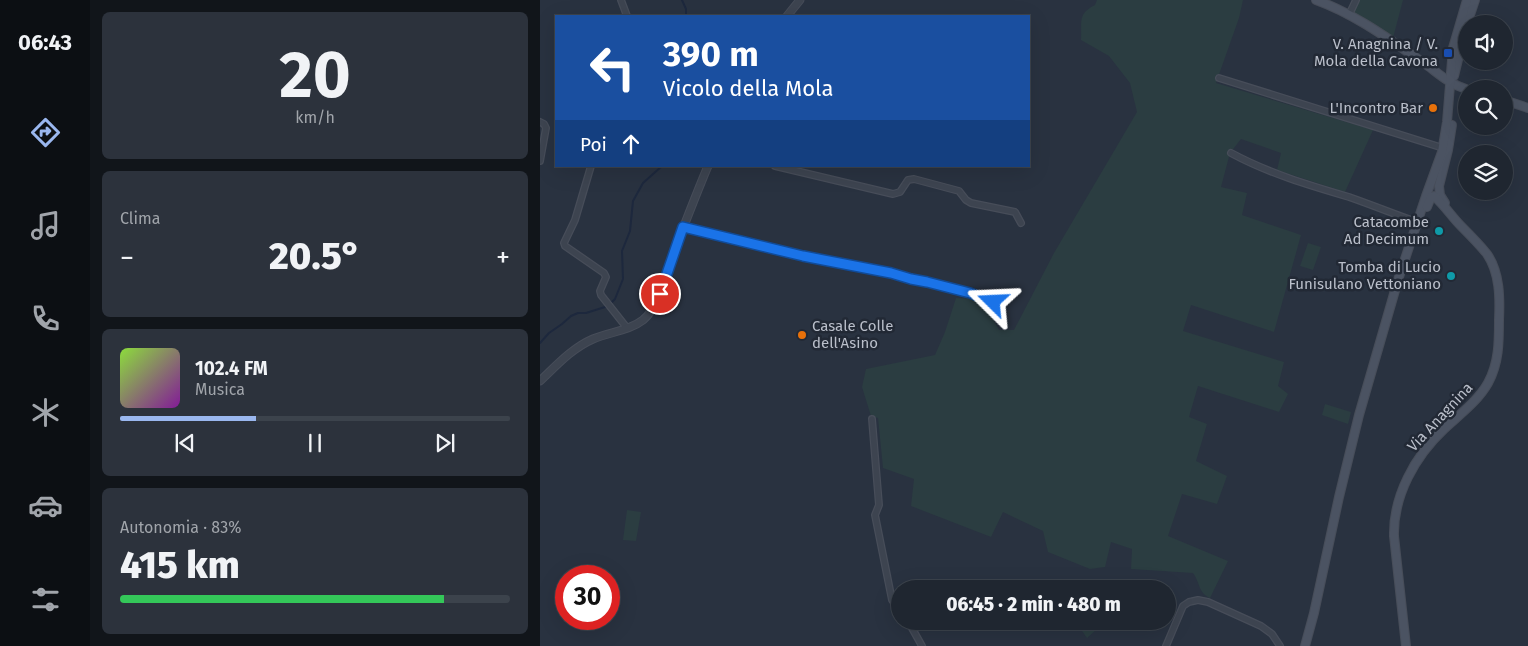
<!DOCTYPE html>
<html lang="it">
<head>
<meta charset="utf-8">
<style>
  :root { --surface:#1f2630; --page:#2c323c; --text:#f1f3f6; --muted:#a1a5ab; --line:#3c434c; --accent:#9ab7ef }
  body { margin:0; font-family:"Fira Sans",sans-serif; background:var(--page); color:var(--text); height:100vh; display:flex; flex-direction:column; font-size:19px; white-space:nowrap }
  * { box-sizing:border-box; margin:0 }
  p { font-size:16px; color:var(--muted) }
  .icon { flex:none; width:28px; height:28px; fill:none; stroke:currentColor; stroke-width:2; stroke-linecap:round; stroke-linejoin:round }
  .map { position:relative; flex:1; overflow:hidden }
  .drawer { display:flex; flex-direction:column; gap:12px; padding:12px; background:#11151a; width:450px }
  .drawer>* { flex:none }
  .top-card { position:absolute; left:15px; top:15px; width:475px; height:152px; border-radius:0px; box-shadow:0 5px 20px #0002,0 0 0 1px var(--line); background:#1a4fa0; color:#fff; overflow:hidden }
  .tools { position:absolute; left:918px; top:15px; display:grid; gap:10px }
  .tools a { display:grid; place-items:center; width:55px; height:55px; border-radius:50%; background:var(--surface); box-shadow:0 5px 20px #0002,0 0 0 1px var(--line); font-size:25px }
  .speed { position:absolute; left:15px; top:565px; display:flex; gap:10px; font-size:25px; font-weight:700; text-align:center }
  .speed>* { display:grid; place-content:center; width:65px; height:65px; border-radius:50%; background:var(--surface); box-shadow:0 5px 20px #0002,0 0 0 1px var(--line); line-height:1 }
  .speed .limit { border:8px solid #d22; background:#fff; color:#111 }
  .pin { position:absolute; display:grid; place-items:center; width:42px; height:42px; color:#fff; margin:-21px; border:2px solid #fff; border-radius:50%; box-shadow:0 1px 5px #0007 }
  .me { position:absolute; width:55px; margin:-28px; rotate:291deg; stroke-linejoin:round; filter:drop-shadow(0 0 4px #0008) }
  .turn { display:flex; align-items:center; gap:18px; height:105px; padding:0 25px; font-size:22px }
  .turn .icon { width:65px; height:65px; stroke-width:2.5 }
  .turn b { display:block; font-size:35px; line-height:42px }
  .then { display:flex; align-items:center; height:48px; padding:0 25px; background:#0003; gap:10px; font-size:19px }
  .big { font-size:38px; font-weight:800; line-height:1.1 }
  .drawer .widget { flex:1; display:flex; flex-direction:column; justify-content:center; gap:8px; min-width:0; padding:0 18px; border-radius:8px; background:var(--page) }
  .drawer .dial { align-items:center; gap:0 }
  .dial b { font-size:65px; line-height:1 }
  .song { display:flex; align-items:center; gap:15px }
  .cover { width:60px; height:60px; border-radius:8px; background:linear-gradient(135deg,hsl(90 70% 55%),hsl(290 70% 35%)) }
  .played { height:5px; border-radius:2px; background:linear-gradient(90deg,var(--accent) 35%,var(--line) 35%) }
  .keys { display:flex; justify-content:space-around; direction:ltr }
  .heat { display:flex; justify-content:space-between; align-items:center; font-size:28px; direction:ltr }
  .charge { height:8px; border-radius:4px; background:linear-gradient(90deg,#34c759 83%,var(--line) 0) }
  .trip { position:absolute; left:351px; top:580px; width:285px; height:50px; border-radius:25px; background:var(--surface); box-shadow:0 5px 20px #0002,0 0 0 1px var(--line); font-weight:800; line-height:50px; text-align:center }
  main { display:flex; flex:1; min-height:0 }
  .dock { display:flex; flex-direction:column; width:90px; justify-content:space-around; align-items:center; background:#0c0f13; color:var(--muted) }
  .dock .icon { width:35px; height:35px }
  .dock .on { color:var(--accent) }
  .dock b { font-size:22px; color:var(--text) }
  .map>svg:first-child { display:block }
</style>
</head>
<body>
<main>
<nav class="dock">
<b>06:43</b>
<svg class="icon on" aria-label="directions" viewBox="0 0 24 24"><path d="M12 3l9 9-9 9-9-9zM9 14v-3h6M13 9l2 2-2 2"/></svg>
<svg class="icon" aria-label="music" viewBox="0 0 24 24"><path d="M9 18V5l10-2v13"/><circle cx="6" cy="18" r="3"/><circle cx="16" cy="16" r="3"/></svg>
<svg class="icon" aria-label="phone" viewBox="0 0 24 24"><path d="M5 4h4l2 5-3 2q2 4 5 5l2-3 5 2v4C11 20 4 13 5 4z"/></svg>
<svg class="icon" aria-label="climate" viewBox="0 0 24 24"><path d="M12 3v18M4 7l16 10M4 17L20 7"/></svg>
<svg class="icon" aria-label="car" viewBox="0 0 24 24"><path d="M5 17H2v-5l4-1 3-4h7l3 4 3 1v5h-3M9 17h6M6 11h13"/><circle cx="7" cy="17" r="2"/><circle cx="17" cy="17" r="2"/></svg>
<svg class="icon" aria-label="filters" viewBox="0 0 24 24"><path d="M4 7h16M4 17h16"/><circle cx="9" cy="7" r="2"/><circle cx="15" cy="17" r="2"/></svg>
</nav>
<section class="drawer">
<div class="widget dial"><b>20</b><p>km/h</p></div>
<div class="widget"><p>Clima</p>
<div class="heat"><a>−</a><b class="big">20.5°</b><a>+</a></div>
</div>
<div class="widget">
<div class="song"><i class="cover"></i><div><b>102.4 FM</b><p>Musica</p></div></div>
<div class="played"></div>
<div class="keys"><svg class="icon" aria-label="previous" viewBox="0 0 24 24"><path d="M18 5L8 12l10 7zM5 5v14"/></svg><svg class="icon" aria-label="pause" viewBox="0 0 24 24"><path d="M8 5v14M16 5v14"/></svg><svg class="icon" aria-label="next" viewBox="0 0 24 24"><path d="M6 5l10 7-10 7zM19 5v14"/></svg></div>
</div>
<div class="widget"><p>Autonomia · 83%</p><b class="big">415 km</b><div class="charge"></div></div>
</section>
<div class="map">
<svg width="988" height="646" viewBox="0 0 988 646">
  <rect width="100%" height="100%" fill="#293240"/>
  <g fill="#2b3d41">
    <path d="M557 0H703L699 18 676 83 833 130 805 192 737 170 741 153 701 139 690 153 681 187 707 193 702 215 761 235 734 332 651 305 643 331 744 362 738 386 748 394 739 412 658 386 649 417 667 424 656 461 687 476 677 504 642 494 628 536 688 561 670 598C658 593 660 582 653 573L591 569 592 549 571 542 565 567 550 569 508 552 503 531 463 512 451 537 371 506 374 479 343 468 338 418 331 416 322 387 326 369 395 355 405 332 416 298 442 299 451 303 454 321 459 330H474L514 253 597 112 590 83 569 56 541 40C542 22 537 14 555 5Z"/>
    <path d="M819 0H863L853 38 813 14Z"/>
    <path d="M768 243 781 247 773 270 760 266Z"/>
    <path d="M785 404 811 412 808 424 782 415Z"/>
    <path d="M87 510 101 512 96 541 83 540Z"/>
    <path d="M535 621H566L547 638Z"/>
  </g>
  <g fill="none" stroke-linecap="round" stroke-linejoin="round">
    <g stroke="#1d283d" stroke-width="2">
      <path d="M142 0 146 9V16"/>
      <path d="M0 343 9 333 22 324 31 316 38 313H46L65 307 69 305 75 299 83 279 82 251 90 231 93 201 103 183 122 166"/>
    </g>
    <defs>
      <g id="minor">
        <path d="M81 0 87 16"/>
        <path d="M809 15 816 0"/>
        <path d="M679 78 903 148"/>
        <path d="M0 122 4 124 6 128 0 161"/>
        <path d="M691 153C728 173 768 185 809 197 832 205 854 214 877 222"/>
        <path d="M51 166 35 220 24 243 25 246 64 273 66 277 60 291 61 295 87 328"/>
        <path d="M235 166 353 194 360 192 368 180 374 179 419 191 426 200 431 203 475 212 481 223"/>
        <path d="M143 227 263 256 351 273 371 279 387 282 430 293 453 301"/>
        <path d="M332 419 339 505 335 515 352 600 360 611"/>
        <path d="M368 621 382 646"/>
        <path d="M626 646 643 606 649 602 658 600 668 602 721 626 732 634 740 646"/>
      </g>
      <g id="tertiary">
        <path d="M247 16 260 0"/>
        <path d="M0 381C16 366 32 348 53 339 69 332 89 331 103 320 121 305 129 266 137 244 147 218 157 192 168 166"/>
      </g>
      <g id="secondary">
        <path d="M776 0C815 14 850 40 884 63 898 73 909 84 926 89"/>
        <path d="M927 24 935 0"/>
        <path d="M914 76 926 27"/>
        <path d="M964 100 988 108"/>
        <path d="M905 203 900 195 899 186 908 150 912 125"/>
        <path d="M765 646 774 613 799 497 819 415 858 280 886 196 902 152 907 122 913 48 927 0"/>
        <path d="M866 646 854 536C853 496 875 456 904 429 919 415 938 401 948 383 959 363 959 342 959 320 960 298 960 273 947 254 939 244 930 235 921 226 912 217 905 206 896 198L894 196 891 197 887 207"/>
      </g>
    </defs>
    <use href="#minor" stroke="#474d59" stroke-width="8"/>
    <use href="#tertiary" stroke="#474d59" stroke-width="9"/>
    <use href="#secondary" stroke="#474d59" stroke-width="10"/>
    <use href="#minor" stroke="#3d4450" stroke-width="5.5"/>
    <use href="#tertiary" stroke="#3d4450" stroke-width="7"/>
    <use href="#secondary" stroke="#4b5362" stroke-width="8"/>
  </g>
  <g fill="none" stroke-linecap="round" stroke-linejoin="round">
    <defs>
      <path id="route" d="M120 294 143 227 263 256 351 273 371 279 387 282 430 293 453 302"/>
    </defs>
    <use href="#route" stroke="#114b97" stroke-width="12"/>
    <use href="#route" stroke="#1a73e8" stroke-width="9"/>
  </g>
  <rect fill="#1a4fb4" stroke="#222935" stroke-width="2" x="903" y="48" width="10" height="10" rx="2.5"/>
  <g fill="#e8710a" stroke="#222935" stroke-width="2">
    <circle cx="893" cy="108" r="5"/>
    <circle cx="262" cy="335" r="5"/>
  </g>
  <g fill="#0f9aa8" stroke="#222935" stroke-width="2">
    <circle cx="899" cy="231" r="5"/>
    <circle cx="911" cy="276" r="5"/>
  </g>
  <g text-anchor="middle" stroke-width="5" stroke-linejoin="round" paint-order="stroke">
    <g font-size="15" fill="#babfca" stroke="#222935" text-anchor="end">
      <text x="898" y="49">V. Anagnina / V.<tspan x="898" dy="17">Mola della Cavona</tspan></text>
      <text x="883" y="113">L'Incontro Bar</text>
      <text x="889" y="227">Catacombe<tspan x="889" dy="17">Ad Decimum</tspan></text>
      <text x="901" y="272">Tomba di Lucio<tspan x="901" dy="17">Funisulano Vettoniano</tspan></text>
      <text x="272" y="331" text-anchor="start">Casale Colle<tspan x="272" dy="17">dell'Asino</tspan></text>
    </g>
    <g font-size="15" fill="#babfca" stroke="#222935">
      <text transform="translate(900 417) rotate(-47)" y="5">Via Anagnina</text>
    </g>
  </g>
</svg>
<div class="tools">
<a><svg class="icon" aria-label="sound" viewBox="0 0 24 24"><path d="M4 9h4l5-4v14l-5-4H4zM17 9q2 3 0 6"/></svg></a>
<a><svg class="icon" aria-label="search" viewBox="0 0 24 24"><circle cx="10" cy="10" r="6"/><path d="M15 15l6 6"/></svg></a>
<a><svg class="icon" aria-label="layers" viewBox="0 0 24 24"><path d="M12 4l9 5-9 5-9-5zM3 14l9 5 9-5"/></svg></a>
</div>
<div class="speed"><div class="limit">30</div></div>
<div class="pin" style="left:120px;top:294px;background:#d93025"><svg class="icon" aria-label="arrive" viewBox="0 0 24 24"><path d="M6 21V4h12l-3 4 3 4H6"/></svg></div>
<svg class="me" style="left:453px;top:302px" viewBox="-20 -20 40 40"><path d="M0-17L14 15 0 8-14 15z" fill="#1a73e8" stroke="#fff" stroke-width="4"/></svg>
<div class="trip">06:45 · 2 min · 480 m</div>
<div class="top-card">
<div class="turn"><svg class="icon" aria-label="left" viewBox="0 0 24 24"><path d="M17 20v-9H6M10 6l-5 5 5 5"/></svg><div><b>390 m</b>Vicolo della Mola</div></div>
<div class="then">Poi<svg class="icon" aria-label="ahead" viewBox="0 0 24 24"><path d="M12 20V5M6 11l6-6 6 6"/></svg></div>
</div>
</div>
</main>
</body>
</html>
